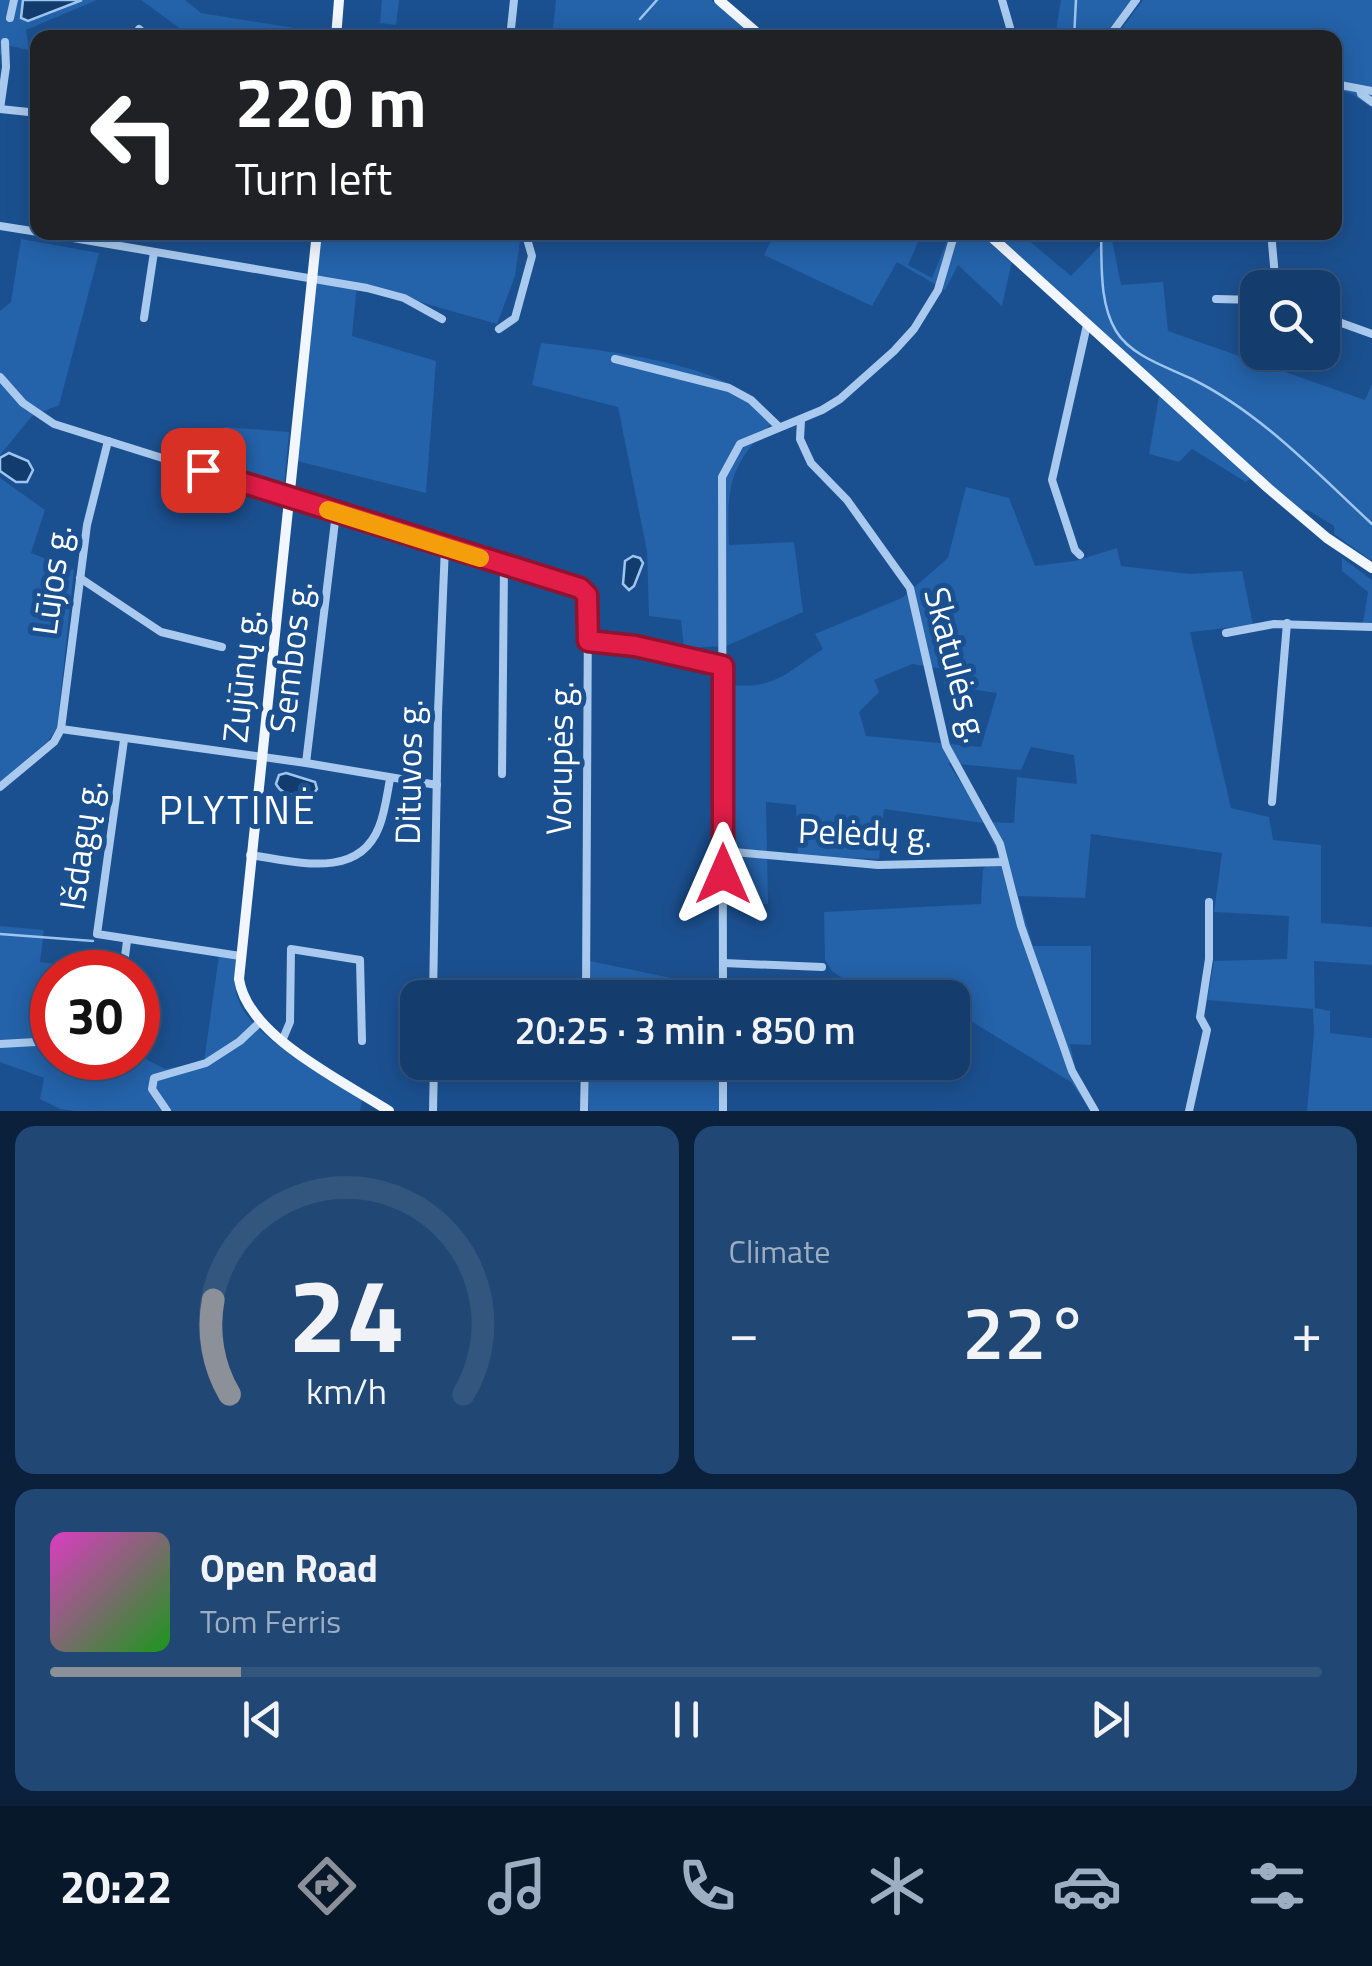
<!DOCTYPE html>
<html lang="en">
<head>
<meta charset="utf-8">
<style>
  :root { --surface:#143c6c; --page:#214774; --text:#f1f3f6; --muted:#9dadc2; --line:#33567f; --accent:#8c9099 }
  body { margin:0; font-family:"Titillium Web",sans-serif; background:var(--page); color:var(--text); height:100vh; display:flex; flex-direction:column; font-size:38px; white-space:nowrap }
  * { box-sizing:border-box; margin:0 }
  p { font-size:32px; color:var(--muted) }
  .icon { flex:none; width:55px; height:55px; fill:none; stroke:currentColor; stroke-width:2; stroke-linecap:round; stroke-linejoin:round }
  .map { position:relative; height:1111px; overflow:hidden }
  .panel { display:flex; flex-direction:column; gap:15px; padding:15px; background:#0b213b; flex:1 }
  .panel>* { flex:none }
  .guide { position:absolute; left:30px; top:30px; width:1312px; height:210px; border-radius:20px; box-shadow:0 5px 25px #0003,0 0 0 2px var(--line); background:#202124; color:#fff; overflow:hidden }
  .buttons { position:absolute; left:1240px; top:270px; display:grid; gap:20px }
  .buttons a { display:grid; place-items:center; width:100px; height:100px; border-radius:20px; background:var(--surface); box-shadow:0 5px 25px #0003,0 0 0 2px var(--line); font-size:50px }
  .speed { position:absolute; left:30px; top:950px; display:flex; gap:20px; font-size:50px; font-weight:700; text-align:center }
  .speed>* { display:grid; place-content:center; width:130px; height:130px; border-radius:50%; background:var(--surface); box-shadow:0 5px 25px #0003,0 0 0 2px var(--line); line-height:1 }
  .speed .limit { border:15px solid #d22; background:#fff; color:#111 }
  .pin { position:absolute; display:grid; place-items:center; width:85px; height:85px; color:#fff; margin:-42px; border-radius:20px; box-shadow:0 5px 15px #0006 }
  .me { position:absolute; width:110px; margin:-55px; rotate:0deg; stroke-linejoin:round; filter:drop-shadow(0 0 8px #0008) }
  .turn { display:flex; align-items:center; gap:35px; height:210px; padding:0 40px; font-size:45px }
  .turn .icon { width:130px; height:130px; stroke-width:2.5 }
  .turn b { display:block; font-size:70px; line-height:85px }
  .big { font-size:75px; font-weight:600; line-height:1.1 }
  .panel .widget { flex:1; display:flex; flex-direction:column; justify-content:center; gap:15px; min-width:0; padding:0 35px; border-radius:20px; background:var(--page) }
  .panel .dial { align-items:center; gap:0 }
  .dial svg { height:260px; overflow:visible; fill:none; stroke:var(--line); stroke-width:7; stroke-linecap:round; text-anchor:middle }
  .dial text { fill:var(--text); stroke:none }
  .song { display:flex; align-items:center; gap:30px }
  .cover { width:120px; height:120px; border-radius:15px; background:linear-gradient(135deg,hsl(310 70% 55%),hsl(120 70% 35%)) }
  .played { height:10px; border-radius:5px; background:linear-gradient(90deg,var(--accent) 15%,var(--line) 15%) }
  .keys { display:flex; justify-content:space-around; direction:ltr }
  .heat { display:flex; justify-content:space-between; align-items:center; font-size:55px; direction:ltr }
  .panel .tiles { flex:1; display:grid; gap:15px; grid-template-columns:1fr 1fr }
  .widget:last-child { grid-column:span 2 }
  .trip { position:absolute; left:400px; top:980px; width:570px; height:100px; border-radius:20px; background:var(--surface); box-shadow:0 5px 25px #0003,0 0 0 2px var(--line); font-weight:600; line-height:100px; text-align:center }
  .menu { display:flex; height:160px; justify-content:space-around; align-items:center; background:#08182b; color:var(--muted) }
  .menu .icon { width:70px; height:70px }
  .menu .on { color:var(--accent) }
  .menu b { font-size:45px; color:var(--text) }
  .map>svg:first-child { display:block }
</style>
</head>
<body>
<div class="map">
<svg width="1372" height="1111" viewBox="0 0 1372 1111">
  <rect width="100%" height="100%" fill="#1b5090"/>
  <g fill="#2462a9" fill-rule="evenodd">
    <path d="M0 0H23L20 14 28 21 82 0H97L26 30 29 48 37 52 6 45 0 56Z"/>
    <path d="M141 0H185L201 13 331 34V37H289L245 31 243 37H192Z"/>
    <path d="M382 0H399L396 25 380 23Z"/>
    <path d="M556 0H711L757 37 552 38Z"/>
    <path d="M1061 0H1131L1103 37H1055Z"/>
    <path d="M1143 0H1372V108L1352 94 1335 89V38H1115Z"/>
    <path d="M979 232 1012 261 1002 306 958 265 945 290 897 262 872 306 764 255 775 233H922L908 265 932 278 950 233Z"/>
    <path d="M320 233H521L515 276 497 324 357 284 352 336 436 361 426 493 297 461Z"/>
    <path d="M991 233H1020L1071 276 1111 234 1121 285 1163 282 1168 331 1365 400 1372 384V561L1334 534V526L1308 510 1301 511Z"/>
    <path d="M21 239 99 253 59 405 32 416 0 455V311L11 302Z"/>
    <path d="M541 343C599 350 708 361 753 399 760 405 766 416 771 424 728 467 727 487 729 545L794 542 803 612 726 646 684 648 681 620 649 616 647 551 618 407 532 385Z"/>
    <path d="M1159 396 1251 478 1246 482 1192 449 1179 462 1149 454Z"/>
    <path d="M225 427 289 432 284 487 196 460 199 438Z"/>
    <path d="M0 478 45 510 31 553 74 570 57 728 48 741 0 782Z"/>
    <path d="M966 487 1009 498 1035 566 1075 561 1117 548 1121 566 1190 574 1242 571 1253 625 1190 632 1231 808 1269 817 1273 840 1321 845V923L1372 927V965L1314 961 1315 1008 1330 1011V1033L1372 1038V1111H1307L1314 1033 1313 1009 1207 1000 1214 961 1287 959 1289 916 1214 912 1222 853 1091 834 1085 898 1018 896 1033 946H1091V1045L1070 1044 1076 1071 1098 1111H1091L1071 1082 966 1018 953 1036 952 998 869 997 832 971 825 960 824 912 981 904 983 869 999 855 984 823 884 809 879 859 798 856 796 805 766 802 768 904 730 905 728 689 732 685C776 689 787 672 823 649L815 634 902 598 948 558ZM912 664 944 669V685L997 693 981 747 866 736 859 712 879 692 874 680ZM1031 747 1074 755 1077 784 1017 777 1014 823 987 822 948 763 1021 770Z"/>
    <path d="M1342 558 1372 580V630H1362L1368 592 1342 571Z"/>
    <path d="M0 926 44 930 40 962 74 966 71 972H52V1022L45 1042 52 1044V1058L138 1055 165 1069 204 1062 219 955 237 956C236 969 233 983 237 996 249 1038 327 1076 362 1100L360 1111H75L60 1109 40 1099 44 1078 0 1062Z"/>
    <path d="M590 961 719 988V997L589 998Z"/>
    <rect x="589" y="1063" width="130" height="48"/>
  </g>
  <g fill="#123b6e" stroke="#9dc5f0" stroke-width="2.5">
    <path d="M23 0H82L28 21 21 18Z"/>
    <path d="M9 453 28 461 33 470 27 482H16L0 471V458Z"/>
    <path d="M633 556 640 558 643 563 634 586 629 590 623 584 625 561Z"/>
    <path d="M286 773 315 782 317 789 314 793C301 796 283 798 276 784L279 775Z"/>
  </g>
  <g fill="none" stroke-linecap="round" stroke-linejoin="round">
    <g stroke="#9dc5f0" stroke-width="2.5">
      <path d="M640 19 657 0"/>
      <path d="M1074 38 1076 0"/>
      <path d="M1101 232C1102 264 1099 303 1116 331 1131 356 1167 367 1192 379 1261 413 1317 473 1372 524"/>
      <path d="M0 934 93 941"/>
    </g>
    <g stroke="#a9caee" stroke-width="8">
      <path d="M1002 0 1013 38"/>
      <path d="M10 18 14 0"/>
      <path d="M139 29 150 38"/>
      <path d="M510 38 514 0"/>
      <path d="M1108 38 1136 0"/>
      <path d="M5 42 6 67 0 109 38 113"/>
      <path d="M1335 84 1372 91"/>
      <path d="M1360 89 1361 94 1372 102"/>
      <path d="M0 226 38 232"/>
      <path d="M38 232 367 288 404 298 442 319"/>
      <path d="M1271 232 1276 288"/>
      <path d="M1216 299 1258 300"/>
      <path d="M1322 316 1372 334"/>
      <path d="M144 318 154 252"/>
      <path d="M499 329 515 318 532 256 525 232"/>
      <path d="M615 359 729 388 751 400 779 427"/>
      <path d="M0 377 23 403 54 424 583 590 588 602 586 998"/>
      <path d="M801 420 800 439 811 463 847 500 910 588 946 746 1000 844 1021 926 1063 1045 1072 1071 1095 1111"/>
      <path d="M1080 555 1075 550 1052 480 1087 325"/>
      <path d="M80 578 161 632 222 647"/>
      <path d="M1226 633 1274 624 1372 627"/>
      <path d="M588 641 635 646 723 666"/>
      <path d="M61 729 306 763 437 785"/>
      <path d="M124 740 97 934 240 956"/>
      <path d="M306 763 336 513"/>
      <path d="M502 774 504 565"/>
      <path d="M0 787 54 742 61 729 87 525 108 441"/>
      <path d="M1272 802 1287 623"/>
      <path d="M723 851 878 865 1004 862"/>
      <path d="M250 855C294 861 358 881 379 827 385 812 387 795 390 779"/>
      <path d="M723 963 822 967"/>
      <path d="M123 972 127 941"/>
      <path d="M433 998 438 712 445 547"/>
      <path d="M723 998 722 477 740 444 822 410 840 399 894 351 914 329 938 290 955 232"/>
      <path d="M282 1041 290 1022 291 949 360 960 362 1041"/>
      <path d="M0 1044 36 1042"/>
      <path d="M167 1111 152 1089 154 1078 206 1063 240 1041 259 1023"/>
      <path d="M433 1111 434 1062"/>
      <path d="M584 1111 585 1062"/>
      <path d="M723 1111V1062"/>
      <path d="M1189 1111 1207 1030 1200 1017 1209 959V902"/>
    </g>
    <g stroke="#f1f6ff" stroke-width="10">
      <path d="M719 0 763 38"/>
      <path d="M336 38 339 0"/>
      <path d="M317 232 239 979C247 1036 343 1081 389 1111"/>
      <path d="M986 232 1268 488 1327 538 1372 568"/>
    </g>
  </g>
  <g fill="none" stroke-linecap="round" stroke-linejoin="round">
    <defs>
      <path id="route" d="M203 470 580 588 587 595 588 641 635 646 723 666V874"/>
    </defs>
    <use href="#route" stroke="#92132f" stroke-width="25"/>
    <use href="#route" stroke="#e11d48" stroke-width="18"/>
    <path stroke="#f59e0b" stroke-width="18" d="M328 510 480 558"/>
  </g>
  <g text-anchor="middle" stroke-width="10" stroke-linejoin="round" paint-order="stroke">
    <g font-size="35" fill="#fff" stroke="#1b5090">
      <text transform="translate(52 580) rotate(-82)" y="12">Lūjos g.</text>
      <text transform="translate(291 657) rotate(-83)" y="12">Sembos g.</text>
      <text transform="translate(956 665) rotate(75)" y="12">Skatulės g.</text>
      <text transform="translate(242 676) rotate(-84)" y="12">Zujūnų g.</text>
      <text transform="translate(560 758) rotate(-89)" y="12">Vorupės g.</text>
      <text transform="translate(409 772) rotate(-89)" y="12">Dituvos g.</text>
      <text transform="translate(865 833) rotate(2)" y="12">Pelėdų g.</text>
      <text transform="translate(81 845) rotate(-82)" y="12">Išdagų g.</text>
    </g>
    <g font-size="40" letter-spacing="2.5" fill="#fff" stroke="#1b5090">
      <text x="238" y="824">PLYTINĖ</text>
    </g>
  </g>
</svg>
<div class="buttons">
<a><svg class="icon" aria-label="search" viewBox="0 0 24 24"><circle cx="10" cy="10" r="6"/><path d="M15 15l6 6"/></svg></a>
</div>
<div class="speed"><div class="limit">30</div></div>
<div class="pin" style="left:203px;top:470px;background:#d93025"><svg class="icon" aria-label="arrive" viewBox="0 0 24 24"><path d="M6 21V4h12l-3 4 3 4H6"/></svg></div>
<svg class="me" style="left:723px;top:874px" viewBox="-20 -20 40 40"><path d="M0-17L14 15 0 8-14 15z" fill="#e11d48" stroke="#fff" stroke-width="4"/></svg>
<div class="trip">20:25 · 3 min · 850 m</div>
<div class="guide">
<div class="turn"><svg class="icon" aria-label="left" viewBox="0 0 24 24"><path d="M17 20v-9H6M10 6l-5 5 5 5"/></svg><div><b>220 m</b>Turn left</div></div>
</div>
</div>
<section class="panel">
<div class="tiles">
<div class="widget dial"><svg viewBox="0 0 100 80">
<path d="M14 69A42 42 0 1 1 86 69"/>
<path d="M14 69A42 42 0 0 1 9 40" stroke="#8c9099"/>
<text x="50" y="56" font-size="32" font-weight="700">24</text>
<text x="50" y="72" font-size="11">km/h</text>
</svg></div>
<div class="widget"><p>Climate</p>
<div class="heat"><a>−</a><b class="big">22°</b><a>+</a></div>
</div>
<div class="widget">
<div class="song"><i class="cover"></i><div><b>Open Road</b><p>Tom Ferris</p></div></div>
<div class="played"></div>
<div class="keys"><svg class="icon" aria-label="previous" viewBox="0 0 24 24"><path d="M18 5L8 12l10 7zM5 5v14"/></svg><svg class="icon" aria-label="pause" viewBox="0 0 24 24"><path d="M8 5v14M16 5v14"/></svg><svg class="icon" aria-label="next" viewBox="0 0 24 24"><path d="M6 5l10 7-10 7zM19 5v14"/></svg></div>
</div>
</div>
</section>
<nav class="menu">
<b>20:22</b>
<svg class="icon on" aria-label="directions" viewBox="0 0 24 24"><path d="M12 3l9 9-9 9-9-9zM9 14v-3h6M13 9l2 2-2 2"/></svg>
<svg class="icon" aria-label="music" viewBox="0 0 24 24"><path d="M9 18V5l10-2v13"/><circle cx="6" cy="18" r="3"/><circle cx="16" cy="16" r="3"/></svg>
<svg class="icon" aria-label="phone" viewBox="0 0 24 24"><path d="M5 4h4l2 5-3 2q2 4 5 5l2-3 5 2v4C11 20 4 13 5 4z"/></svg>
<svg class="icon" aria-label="climate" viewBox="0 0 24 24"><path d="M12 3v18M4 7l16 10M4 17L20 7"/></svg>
<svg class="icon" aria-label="car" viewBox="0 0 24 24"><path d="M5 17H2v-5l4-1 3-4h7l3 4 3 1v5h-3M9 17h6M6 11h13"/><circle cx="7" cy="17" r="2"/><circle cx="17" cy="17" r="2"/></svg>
<svg class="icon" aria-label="filters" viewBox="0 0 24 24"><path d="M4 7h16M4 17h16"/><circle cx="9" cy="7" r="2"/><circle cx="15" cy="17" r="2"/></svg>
</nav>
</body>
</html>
